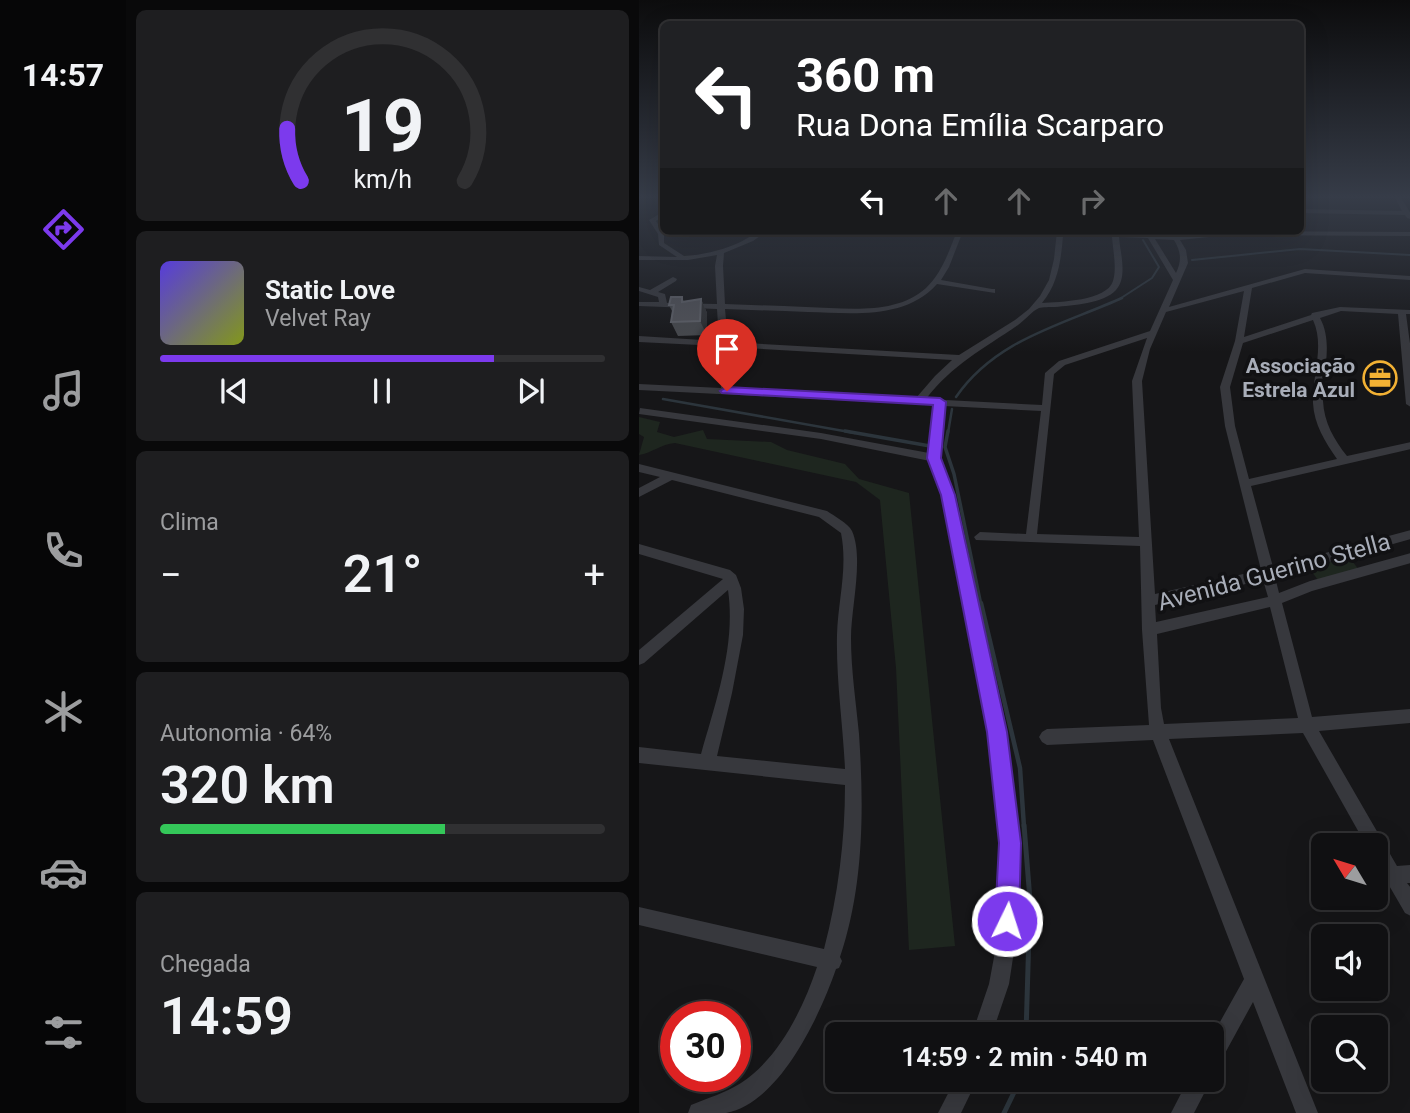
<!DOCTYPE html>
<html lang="pt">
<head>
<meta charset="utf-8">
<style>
  :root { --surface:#101012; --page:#1e1e20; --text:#f1f3f6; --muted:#9c9d9f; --line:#303032; --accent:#7c3aed }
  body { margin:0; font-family:Roboto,sans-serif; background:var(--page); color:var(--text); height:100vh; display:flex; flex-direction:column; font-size:26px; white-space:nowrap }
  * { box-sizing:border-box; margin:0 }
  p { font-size:23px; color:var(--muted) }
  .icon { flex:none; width:38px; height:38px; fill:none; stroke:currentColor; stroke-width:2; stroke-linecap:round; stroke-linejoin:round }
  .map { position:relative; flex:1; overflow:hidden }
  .side { display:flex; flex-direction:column; gap:10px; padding:10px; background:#09090a; width:513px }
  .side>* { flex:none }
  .hud { position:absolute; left:21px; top:21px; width:644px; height:214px; border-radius:10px; box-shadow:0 7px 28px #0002,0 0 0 2px var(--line); background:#202124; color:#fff; overflow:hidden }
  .needle { width:46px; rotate:308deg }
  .buttons { position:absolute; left:672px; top:833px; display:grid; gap:14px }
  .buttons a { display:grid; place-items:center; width:77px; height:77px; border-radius:10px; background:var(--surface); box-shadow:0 7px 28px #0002,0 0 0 2px var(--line); font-size:35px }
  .speed { position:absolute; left:21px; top:1001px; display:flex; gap:14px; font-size:35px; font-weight:700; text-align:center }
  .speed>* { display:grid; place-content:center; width:91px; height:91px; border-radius:50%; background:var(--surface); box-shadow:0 7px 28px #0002,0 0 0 2px var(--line); line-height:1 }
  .speed .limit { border:10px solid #d22; background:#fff; color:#111 }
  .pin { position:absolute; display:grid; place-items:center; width:60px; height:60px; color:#fff; margin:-72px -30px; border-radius:50% 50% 50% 0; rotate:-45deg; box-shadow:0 0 7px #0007 }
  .pin .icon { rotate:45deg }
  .me { position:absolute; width:77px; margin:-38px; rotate:4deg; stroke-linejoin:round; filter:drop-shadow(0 0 5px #0008) }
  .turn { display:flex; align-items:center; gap:24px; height:147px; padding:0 21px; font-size:32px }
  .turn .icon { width:91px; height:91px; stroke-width:2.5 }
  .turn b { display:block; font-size:49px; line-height:60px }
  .lanes { display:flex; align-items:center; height:66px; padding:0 21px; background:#0003; justify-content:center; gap:35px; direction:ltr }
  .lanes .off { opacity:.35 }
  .big { font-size:52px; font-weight:600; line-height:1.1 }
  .side .tile { flex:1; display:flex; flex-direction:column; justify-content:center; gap:10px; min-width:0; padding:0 24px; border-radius:10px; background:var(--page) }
  .side .dial { align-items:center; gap:0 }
  .dial svg { height:182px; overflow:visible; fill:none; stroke:var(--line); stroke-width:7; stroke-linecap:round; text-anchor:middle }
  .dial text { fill:var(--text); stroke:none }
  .song { display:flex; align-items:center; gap:21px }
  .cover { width:84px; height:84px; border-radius:10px; background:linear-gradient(135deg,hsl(250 70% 55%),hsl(70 70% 35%)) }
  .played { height:7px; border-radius:4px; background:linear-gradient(90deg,var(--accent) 75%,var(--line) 75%) }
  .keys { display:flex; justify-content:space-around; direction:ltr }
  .heat { display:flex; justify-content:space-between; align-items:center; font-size:38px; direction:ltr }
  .charge { height:10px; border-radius:5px; background:linear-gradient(90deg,#34c759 64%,var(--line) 0) }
  .trip { position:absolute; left:186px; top:1022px; width:399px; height:70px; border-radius:10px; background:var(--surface); box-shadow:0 7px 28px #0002,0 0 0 2px var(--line); font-weight:600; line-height:70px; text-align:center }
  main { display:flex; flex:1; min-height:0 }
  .tab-bar { display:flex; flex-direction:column; width:126px; justify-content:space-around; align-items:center; background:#060607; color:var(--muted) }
  .tab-bar .icon { width:49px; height:49px }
  .tab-bar .selected { color:var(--accent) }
  .tab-bar b { font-size:32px; color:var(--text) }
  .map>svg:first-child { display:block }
</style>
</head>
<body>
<main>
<nav class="tab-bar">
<b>14:57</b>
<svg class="icon selected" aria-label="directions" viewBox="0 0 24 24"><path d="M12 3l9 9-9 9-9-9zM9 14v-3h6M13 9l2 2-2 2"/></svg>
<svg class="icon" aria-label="music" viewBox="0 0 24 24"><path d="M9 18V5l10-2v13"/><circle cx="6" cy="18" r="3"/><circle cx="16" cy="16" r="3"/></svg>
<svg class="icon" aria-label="phone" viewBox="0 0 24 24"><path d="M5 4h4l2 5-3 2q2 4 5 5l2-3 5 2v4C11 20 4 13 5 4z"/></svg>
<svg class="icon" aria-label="climate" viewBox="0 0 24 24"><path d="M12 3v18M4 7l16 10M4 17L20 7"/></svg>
<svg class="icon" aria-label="car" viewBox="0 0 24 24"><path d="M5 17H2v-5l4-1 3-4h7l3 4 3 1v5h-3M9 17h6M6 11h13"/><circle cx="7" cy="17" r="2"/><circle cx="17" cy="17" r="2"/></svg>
<svg class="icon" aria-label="filters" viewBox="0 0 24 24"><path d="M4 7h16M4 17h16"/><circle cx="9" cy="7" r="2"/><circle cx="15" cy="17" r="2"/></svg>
</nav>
<section class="side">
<div class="tile dial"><svg viewBox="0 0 100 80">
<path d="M14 69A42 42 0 1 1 86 69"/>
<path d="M14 69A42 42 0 0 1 8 46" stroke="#7c3aed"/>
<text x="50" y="56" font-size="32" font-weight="700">19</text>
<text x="50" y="72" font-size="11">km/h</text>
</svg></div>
<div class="tile">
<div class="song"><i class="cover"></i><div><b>Static Love</b><p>Velvet Ray</p></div></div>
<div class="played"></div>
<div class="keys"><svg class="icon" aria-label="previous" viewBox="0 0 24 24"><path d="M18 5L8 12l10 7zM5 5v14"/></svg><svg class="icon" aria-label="pause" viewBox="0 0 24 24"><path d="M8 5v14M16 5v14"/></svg><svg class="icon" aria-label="next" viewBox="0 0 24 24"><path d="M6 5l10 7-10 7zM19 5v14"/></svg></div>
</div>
<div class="tile"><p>Clima</p>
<div class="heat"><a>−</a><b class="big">21°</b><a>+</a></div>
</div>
<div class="tile"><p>Autonomia · 64%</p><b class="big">320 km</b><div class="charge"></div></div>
<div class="tile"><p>Chegada</p><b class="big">14:59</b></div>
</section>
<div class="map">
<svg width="772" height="1113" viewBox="0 0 772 1113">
  <rect width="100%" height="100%" fill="#161618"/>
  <g fill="#1e261f">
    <path d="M0 417 21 422 18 432 35 437 64 430 68 439 132 442 148 450 206 464 220 479 270 493 316 946 270 950 257 668 241 500 217 482 36 443C22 444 13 453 0 455L5 437 0 434Z"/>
    <path d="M710 557 720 570 679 580 670 568Z"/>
  </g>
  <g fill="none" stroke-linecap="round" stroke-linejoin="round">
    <g stroke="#2c353c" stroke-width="2">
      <path d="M553 260 661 249 772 255"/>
      <path d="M479 300 513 278 520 267 504 240"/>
    </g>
    <g stroke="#2c353c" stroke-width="2.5">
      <path d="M317 397C357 339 423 325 483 298"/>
      <path d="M24 399 216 433"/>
      <path d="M309 433 313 409"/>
    </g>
    <g stroke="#2c353c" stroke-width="3.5">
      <path d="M206 431 291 446"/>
      <path d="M309 431 306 447 315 474 342 605"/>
    </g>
    <path stroke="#2c353c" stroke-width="4.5" d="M342 603 381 768 385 827"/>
    <g stroke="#2c353c" stroke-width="5">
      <path d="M385 825 391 900 387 1034"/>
      <path d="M365 1113 381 1080"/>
    </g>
    <g fill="#37383d" fill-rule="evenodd">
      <path d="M755 196H761L772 214V219L768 218 766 215 662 213V209L763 211Z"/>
      <path d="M24 212V216L17 221 25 234V243L45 256C63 255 80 251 97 244 107 240 117 231 128 231L114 241 85 253 84 266 86 304C113 305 140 306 167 307 206 308 256 316 287 288 303 273 310 251 318 231H324L310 267 302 280 353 289H356V293L298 284C266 320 213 313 169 312 141 311 114 310 86 309L89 342 320 355 376 320 390 309 401 296 410 280 415 259 418 231 511 234 526 237 589 231 772 232V236L589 235 541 240 547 250 549 263 530 307 666 269 772 276V280L666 273 613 288 605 337 672 315 673 313 701 307 772 310V314H767L772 351V407L767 404 759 314 702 311 681 318C695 344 683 373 684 401 685 422 695 440 708 456L772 442V449L612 486 634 567 772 530V539L636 577 640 593 671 581 772 553V563L673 591 643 603 673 717 772 709V723L680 731 758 866 772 865V883H768L772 888V916L766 913 737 863V845H727L664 733 530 739 679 1113H657L614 1002 579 1066 572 1069V1038L605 979 514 740 408 745 403 742 400 737 403 732 408 729 510 725 503 630 501 546 337 540 335 537 341 532 387 534 402 411 305 406 300 458 315 495 354 676 376 802 381 864 379 925 370 984 353 1034H333L350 984 361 925 363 864 359 802 340 676 303 495 291 461 182 439 0 414 1 408 182 433 290 453 296 405 0 390V384L82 388 80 346 0 342V336L80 341 78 309 0 306V302H20L19 297 0 291V287L11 290 34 277 38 279 37 281 19 292 26 294 28 303 78 304 76 266 78 255 49 260H0V256L38 257 20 245 19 234 10 220ZM424 236 473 237C474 251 478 268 474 281 468 301 420 302 403 303 419 284 422 260 424 236ZM480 237 509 238 534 280 511 331 420 361 406 373 403 405 287 399C313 365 344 349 379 325 385 321 393 311 400 308 403 307 411 307 416 307 434 305 464 304 477 290 489 277 481 252 480 237ZM516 239 535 240C542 252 543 260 537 273ZM605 291 596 341 581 387 586 426 622 570 516 594 503 381 511 349 527 312ZM674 320C686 346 673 376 674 403 675 424 686 442 698 459L610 479 596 426 591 387 604 343ZM508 338 493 381 500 537 398 534 415 374 426 365ZM89 347 313 360 296 376 277 398 92 389ZM624 580 629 597 517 622 516 605ZM631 607 659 718 525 724 522 708 518 634Z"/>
      <path d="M174 231H191L161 237 158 235Z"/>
      <path d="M0 464 188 511C195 516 209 523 213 531 225 558 212 608 212 638 212 670 217 702 220 734 225 808 225 886 201 957L203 961 200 968 197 969C181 1015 141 1103 87 1113 75 1113 61 1113 49 1113L52 1105C69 1098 86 1093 102 1083 140 1058 164 1009 178 967L0 925V907L185 949C199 895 206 841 206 785L0 763V747L62 754C77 701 97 645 89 590L5 663 0 665V650L84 579 0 554V544L91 570 97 575 102 588 105 609 104 635 93 693 78 756 206 769C204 725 197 680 198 635 199 600 209 568 202 533L180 517 33 480 0 497V488L21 477 0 472Z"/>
      <path d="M316 1080H338L322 1113H299Z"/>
      <path d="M549 1080H572L555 1113H532Z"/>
    </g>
  </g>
  <path fill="#47494d" d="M43 297 45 302 62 299 68 313V335L39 336 32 322 33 311 30 305Z"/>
  <path fill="#2f3033" d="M62 299 68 313V335L61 321Z"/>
  <path fill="#525359" stroke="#5f6168" stroke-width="2" d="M32 297H43V302L62 299 61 321 32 322 35 305H30Z"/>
  <linearGradient id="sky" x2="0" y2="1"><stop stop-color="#0c0c0d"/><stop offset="0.56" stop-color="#363c48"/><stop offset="1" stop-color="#363c48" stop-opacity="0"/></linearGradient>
  <rect width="772" height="352" fill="url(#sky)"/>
  <path fill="#7c3aed" stroke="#51269a" stroke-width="2" d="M88 387 301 398 307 402 302 458 316 495 368 732 382 843 380 921 377 929 368 933 360 929 356 921 360 843 348 732 302 495 288 458 294 405 83 393 81 391Z"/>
  <defs>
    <symbol id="office-ring" viewBox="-11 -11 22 22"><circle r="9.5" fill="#111113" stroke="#f2b134" stroke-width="1.5"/><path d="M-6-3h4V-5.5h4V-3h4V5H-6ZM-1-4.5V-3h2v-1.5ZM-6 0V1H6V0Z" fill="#f2b134"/></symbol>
  </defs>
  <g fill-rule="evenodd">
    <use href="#office-ring" x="722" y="359" width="38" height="38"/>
  </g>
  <g text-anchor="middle" stroke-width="7" stroke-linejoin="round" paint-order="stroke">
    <g font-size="21" font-weight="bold" fill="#a8adb8" stroke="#111113" text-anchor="end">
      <text x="716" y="373">Associação<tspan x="716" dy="24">Estrela Azul</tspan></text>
    </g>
    <g font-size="24" fill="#a8adb8" stroke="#111113">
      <text transform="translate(635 572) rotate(-15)" y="8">Avenida Guerino Stella</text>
    </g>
  </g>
</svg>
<div class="buttons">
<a><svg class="needle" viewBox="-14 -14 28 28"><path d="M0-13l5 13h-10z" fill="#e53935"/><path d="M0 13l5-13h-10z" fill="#9c9d9f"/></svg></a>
<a><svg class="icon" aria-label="sound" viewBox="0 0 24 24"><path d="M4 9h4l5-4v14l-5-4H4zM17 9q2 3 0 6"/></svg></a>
<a><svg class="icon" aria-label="search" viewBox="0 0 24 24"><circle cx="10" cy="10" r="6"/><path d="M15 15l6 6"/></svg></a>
</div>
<div class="speed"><div class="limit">30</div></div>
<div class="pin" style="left:88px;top:391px;background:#d93025"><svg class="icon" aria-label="arrive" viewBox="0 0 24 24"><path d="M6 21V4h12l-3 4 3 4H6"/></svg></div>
<svg class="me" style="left:368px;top:921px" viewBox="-20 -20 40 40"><circle r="17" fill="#7c3aed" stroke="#fff" stroke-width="3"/><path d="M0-11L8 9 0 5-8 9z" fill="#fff"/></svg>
<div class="trip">14:59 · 2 min · 540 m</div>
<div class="hud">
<div class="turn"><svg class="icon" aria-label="left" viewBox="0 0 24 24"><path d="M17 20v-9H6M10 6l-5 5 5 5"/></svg><div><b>360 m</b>Rua Dona Emília Scarparo</div></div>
<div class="lanes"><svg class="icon" aria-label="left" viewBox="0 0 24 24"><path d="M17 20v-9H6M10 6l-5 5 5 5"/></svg><svg class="icon off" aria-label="ahead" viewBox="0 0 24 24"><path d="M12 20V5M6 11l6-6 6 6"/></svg><svg class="icon off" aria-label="ahead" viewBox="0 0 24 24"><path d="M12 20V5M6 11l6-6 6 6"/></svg><svg class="icon off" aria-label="right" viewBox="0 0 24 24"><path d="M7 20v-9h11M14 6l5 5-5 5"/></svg></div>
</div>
</div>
</main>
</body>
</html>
